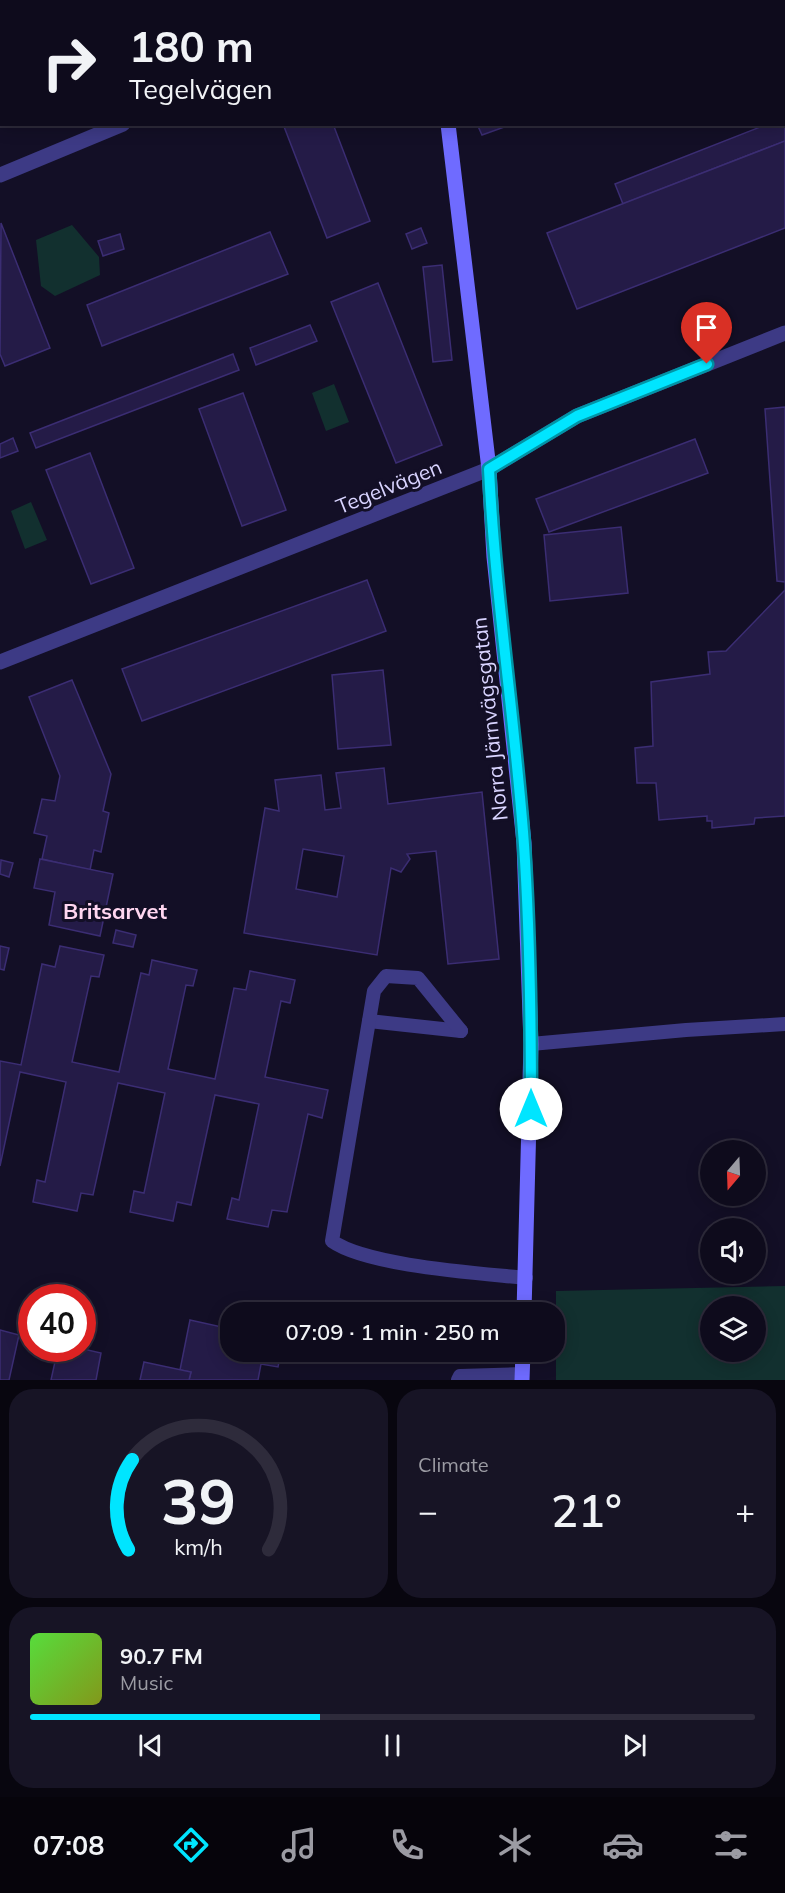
<!DOCTYPE html>
<html lang="en">
<head>
<meta charset="utf-8">
<style>
  :root { --surface:#0e0b1c; --page:#171425; --text:#f1f3f6; --muted:#9b9ba3; --line:#2e2b3b; --accent:#00e5ff }
  body { margin:0; font-family:Mulish,sans-serif; background:var(--page); color:var(--text); height:100vh; display:flex; flex-direction:column; font-size:22px; white-space:nowrap }
  * { box-sizing:border-box; margin:0 }
  p { font-size:20px; color:var(--muted) }
  .icon { flex:none; width:33px; height:33px; fill:none; stroke:currentColor; stroke-width:2; stroke-linecap:round; stroke-linejoin:round }
  .map { position:relative; height:1380px; overflow:hidden }
  .drawer { display:flex; flex-direction:column; gap:9px; padding:9px; background:#08060f; flex:1 }
  .drawer>* { flex:none }
  .hud { position:absolute; left:0px; top:0px; width:786px; height:126px; box-shadow:0 3px 15px #0003,0 0 0 2px var(--line); background:#0e0b1c; color:var(--text); overflow:hidden }
  .needle { width:39px; rotate:199deg }
  .fabs { position:absolute; left:700px; top:1140px; display:grid; gap:12px }
  .fabs a { display:grid; place-items:center; width:66px; height:66px; border-radius:50%; background:var(--surface); box-shadow:0 3px 15px #0003,0 0 0 2px var(--line); font-size:30px }
  .speed { position:absolute; left:18px; top:1284px; display:flex; gap:12px; font-size:30px; font-weight:700; text-align:center }
  .speed>* { display:grid; place-content:center; width:78px; height:78px; border-radius:50%; background:var(--surface); box-shadow:0 3px 15px #0003,0 0 0 2px var(--line); line-height:1 }
  .speed .limit { border:9px solid #d22; background:#fff; color:#111 }
  .pin { position:absolute; display:grid; place-items:center; width:51px; height:51px; color:#fff; margin:-62px -26px; border-radius:50% 50% 50% 0; rotate:-45deg; box-shadow:0 0 6px #0007 }
  .pin .icon { rotate:45deg }
  .me { position:absolute; width:66px; margin:-33px; rotate:0deg; stroke-linejoin:round; filter:drop-shadow(0 0 4px #0008) }
  .turn { display:flex; align-items:center; gap:21px; height:126px; padding:0 30px; font-size:27px }
  .turn .icon { width:78px; height:78px; stroke-width:2.5 }
  .turn b { display:block; font-size:42px; line-height:51px }
  .big { font-size:45px; font-weight:600; line-height:1.1 }
  .drawer .card { flex:1; display:flex; flex-direction:column; justify-content:center; gap:9px; min-width:0; padding:0 21px; border-radius:24px; background:var(--page) }
  .drawer .dial { align-items:center; gap:0 }
  .dial svg { height:156px; overflow:visible; fill:none; stroke:var(--line); stroke-width:7; stroke-linecap:round; text-anchor:middle }
  .dial text { fill:var(--text); stroke:none }
  .song { display:flex; align-items:center; gap:18px }
  .cover { width:72px; height:72px; border-radius:9px; background:linear-gradient(135deg,hsl(110 70% 55%),hsl(70 70% 35%)) }
  .played { height:6px; border-radius:3px; background:linear-gradient(90deg,var(--accent) 40%,var(--line) 40%) }
  .keys { display:flex; justify-content:space-around; direction:ltr }
  .heat { display:flex; justify-content:space-between; align-items:center; font-size:33px; direction:ltr }
  .drawer .tiles { flex:1; display:grid; gap:9px; grid-template-columns:1fr 1fr }
  .card:last-child { grid-column:span 2 }
  .trip { position:absolute; left:220px; top:1302px; width:345px; height:60px; border-radius:24px; background:var(--surface); box-shadow:0 3px 15px #0003,0 0 0 2px var(--line); font-weight:600; line-height:60px; text-align:center }
  .tabs { display:flex; height:96px; justify-content:space-around; align-items:center; background:#06040b; color:var(--muted) }
  .tabs .icon { width:42px; height:42px }
  .tabs .active { color:var(--accent) }
  .tabs b { font-size:27px; color:var(--text) }
  .map>svg:first-child { display:block }
</style>
</head>
<body>
<div class="map">
<svg width="785" height="1380" viewBox="0 0 785 1380">
  <rect width="100%" height="100%" fill="#130f26"/>
  <g fill="#12302f" fill-rule="evenodd">
    <path d="M72 225 99 257 100 275 55 296 41 286 36 240Z"/>
    <path d="M334 384 349 422 326 431 312 393Z"/>
    <path d="M31 502 47 540 25 549 11 511Z"/>
    <path d="M785 1286V1380H556V1291ZM711 1306H756V1352H711Z"/>
  </g>
  <g fill="#241b47" stroke="#3b2d73" stroke-width="1.5" fill-rule="evenodd">
    <path d="M785 118V141L623 204 615 184 768 124H784Z"/>
    <path d="M283 124H333L370 221 327 238Z"/>
    <path d="M477 124H509L510 125 482 135Z"/>
    <path d="M785 141V228L577 309 547 233Z"/>
    <path d="M1 223 50 348 5 366 0 354Z"/>
    <path d="M421 228 427 243 412 249 406 234Z"/>
    <path d="M270 232 288 274 102 346 87 305Z"/>
    <path d="M120 234 124 249 103 256 98 241Z"/>
    <path d="M442 265 452 360 433 362 423 267Z"/>
    <path d="M378 283 442 445 396 463 331 302Z"/>
    <path d="M310 325 317 341 256 365 250 348Z"/>
    <path d="M233 354 239 370 36 448 30 433Z"/>
    <path d="M243 393 286 510 242 526 199 409Z"/>
    <path d="M785 407V582L777 581 765 409Z"/>
    <path d="M13 438 18 451 0 458V444Z"/>
    <path d="M695 439 708 473 549 532 536 499Z"/>
    <path d="M90 453 134 568 91 584 46 470Z"/>
    <path d="M621 527 628 593 550 601 544 535Z"/>
    <path d="M367 580 386 631 142 721 122 669Z"/>
    <path d="M785 582V816L755 818 754 824 712 828V821H707V816L659 820 656 783H637L635 748 653 746 651 682 710 674 708 652 726 651 785 590Z"/>
    <path d="M383 670 391 745 338 749 332 675Z"/>
    <path d="M72 680 111 774 103 811 109 813 101 852 94 850 90 870 42 859 47 836 34 833 42 799 55 801 60 776 29 697Z"/>
    <path d="M384 768 388 804 482 792 499 959 448 964 436 851 407 854 410 859 401 872 391 868 377 955 244 933 265 808 279 811 275 780 321 775 325 810 341 808 336 773ZM303 849 344 856 337 897 296 889Z"/>
    <path d="M40 859 113 874 100 936 49 925 55 892 34 888Z"/>
    <path d="M1 860 13 863 9 877 0 874Z"/>
    <path d="M116 930 136 935 133 947 113 943Z"/>
    <path d="M0 946 9 948 4 970 0 969Z"/>
    <path d="M60 946 104 955 99 977 91 976 72 1062 119 1072 141 973 149 975 152 960 197 970 193 986 186 985 168 1069 215 1079 234 988 246 990 250 971 295 980 290 1003 281 1001 265 1077 328 1090 322 1118 308 1114 287 1212 272 1210 268 1227 227 1219 232 1198 239 1200 259 1104 215 1095 191 1205 177 1202 173 1221 130 1212 134 1191 144 1193 165 1093 118 1083 93 1195 81 1193 77 1211 33 1202 37 1180 45 1182 66 1082 20 1072 0 1166V1061L21 1065 42 964 55 967Z"/>
    <path d="M190 1320 231 1329V1352H281L278 1367 261 1364 258 1380H189L191 1372 180 1370Z"/>
    <path d="M0 1330 19 1335 9 1380H0Z"/>
    <path d="M58 1348H79L101 1353 96 1380H51Z"/>
    <path d="M144 1362 191 1372 189 1380H140Z"/>
  </g>
  <g fill="none" stroke-linecap="round" stroke-linejoin="round">
    <g stroke="#3d3a85" stroke-width="14">
      <path d="M369 1021 461 1031"/>
      <path d="M461 1031 418 978 386 976 374 991 332 1241C367 1266 479 1273 526 1278"/>
      <path d="M531 1044 686 1030 785 1024"/>
      <path d="M458 1380 460 1376 522 1374"/>
    </g>
    <g stroke="#3d3a85" stroke-width="15">
      <path d="M27 0 29 2"/>
      <path d="M469 2 473 0"/>
      <path d="M0 175 123 124"/>
      <path d="M0 662 489 469 577 416 785 333"/>
    </g>
    <g stroke="#6f6bff" stroke-width="15">
      <path d="M434 0V2"/>
      <path d="M448 124 489 469 494 557 524 843 531 1044 524 1312"/>
      <path d="M522 1380 523 1352"/>
    </g>
  </g>
  <g fill="none" stroke-linecap="round" stroke-linejoin="round">
    <defs>
      <path id="route" d="M531 1109C531 1021 530 933 524 845 515 719 495 595 489 469L577 416 707 364"/>
    </defs>
    <use href="#route" stroke="#0095a6" stroke-width="15"/>
    <use href="#route" stroke="#00e5ff" stroke-width="10"/>
  </g>
  <g text-anchor="middle" stroke-width="6" stroke-linejoin="round" paint-order="stroke">
    <g font-size="21" fill="#d9d4ff" stroke="#130f26">
      <text transform="translate(389 487) rotate(-22)" y="7">Tegelvägen</text>
      <text transform="translate(490 719) rotate(-96)" y="7">Norra Järnvägsgatan</text>
    </g>
    <g font-size="22" font-weight="bold" fill="#ffd6f0" stroke="#130f26">
      <text x="115" y="919">Britsarvet</text>
    </g>
  </g>
</svg>
<div class="fabs">
<a><svg class="needle" viewBox="-14 -14 28 28"><path d="M0-13l5 13h-10z" fill="#e53935"/><path d="M0 13l5-13h-10z" fill="#9b9ba3"/></svg></a>
<a><svg class="icon" aria-label="sound" viewBox="0 0 24 24"><path d="M4 9h4l5-4v14l-5-4H4zM17 9q2 3 0 6"/></svg></a>
<a><svg class="icon" aria-label="layers" viewBox="0 0 24 24"><path d="M12 4l9 5-9 5-9-5zM3 14l9 5 9-5"/></svg></a>
</div>
<div class="speed"><div class="limit">40</div></div>
<div class="pin" style="left:707px;top:364px;background:#d93025"><svg class="icon" aria-label="arrive" viewBox="0 0 24 24"><path d="M6 21V4h12l-3 4 3 4H6"/></svg></div>
<svg class="me" style="left:531px;top:1109px" viewBox="-20 -20 40 40"><circle r="19" fill="#fff"/><path d="M0-13L10 11 0 6-10 11z" fill="#00e5ff"/></svg>
<div class="trip">07:09 · 1 min · 250 m</div>
<div class="hud">
<div class="turn"><svg class="icon" aria-label="right" viewBox="0 0 24 24"><path d="M7 20v-9h11M14 6l5 5-5 5"/></svg><div><b>180 m</b>Tegelvägen</div></div>
</div>
</div>
<section class="drawer">
<div class="tiles">
<div class="card dial"><svg viewBox="0 0 100 80">
<path d="M14 69A42 42 0 1 1 86 69"/>
<path d="M14 69A42 42 0 0 1 16 23" stroke="#00e5ff"/>
<text x="50" y="56" font-size="32" font-weight="700">39</text>
<text x="50" y="72" font-size="11">km/h</text>
</svg></div>
<div class="card"><p>Climate</p>
<div class="heat"><a>−</a><b class="big">21°</b><a>+</a></div>
</div>
<div class="card">
<div class="song"><i class="cover"></i><div><b>90.7 FM</b><p>Music</p></div></div>
<div class="played"></div>
<div class="keys"><svg class="icon" aria-label="previous" viewBox="0 0 24 24"><path d="M18 5L8 12l10 7zM5 5v14"/></svg><svg class="icon" aria-label="pause" viewBox="0 0 24 24"><path d="M8 5v14M16 5v14"/></svg><svg class="icon" aria-label="next" viewBox="0 0 24 24"><path d="M6 5l10 7-10 7zM19 5v14"/></svg></div>
</div>
</div>
</section>
<nav class="tabs">
<b>07:08</b>
<svg class="icon active" aria-label="directions" viewBox="0 0 24 24"><path d="M12 3l9 9-9 9-9-9zM9 14v-3h6M13 9l2 2-2 2"/></svg>
<svg class="icon" aria-label="music" viewBox="0 0 24 24"><path d="M9 18V5l10-2v13"/><circle cx="6" cy="18" r="3"/><circle cx="16" cy="16" r="3"/></svg>
<svg class="icon" aria-label="phone" viewBox="0 0 24 24"><path d="M5 4h4l2 5-3 2q2 4 5 5l2-3 5 2v4C11 20 4 13 5 4z"/></svg>
<svg class="icon" aria-label="climate" viewBox="0 0 24 24"><path d="M12 3v18M4 7l16 10M4 17L20 7"/></svg>
<svg class="icon" aria-label="car" viewBox="0 0 24 24"><path d="M5 17H2v-5l4-1 3-4h7l3 4 3 1v5h-3M9 17h6M6 11h13"/><circle cx="7" cy="17" r="2"/><circle cx="17" cy="17" r="2"/></svg>
<svg class="icon" aria-label="filters" viewBox="0 0 24 24"><path d="M4 7h16M4 17h16"/><circle cx="9" cy="7" r="2"/><circle cx="15" cy="17" r="2"/></svg>
</nav>
</body>
</html>
